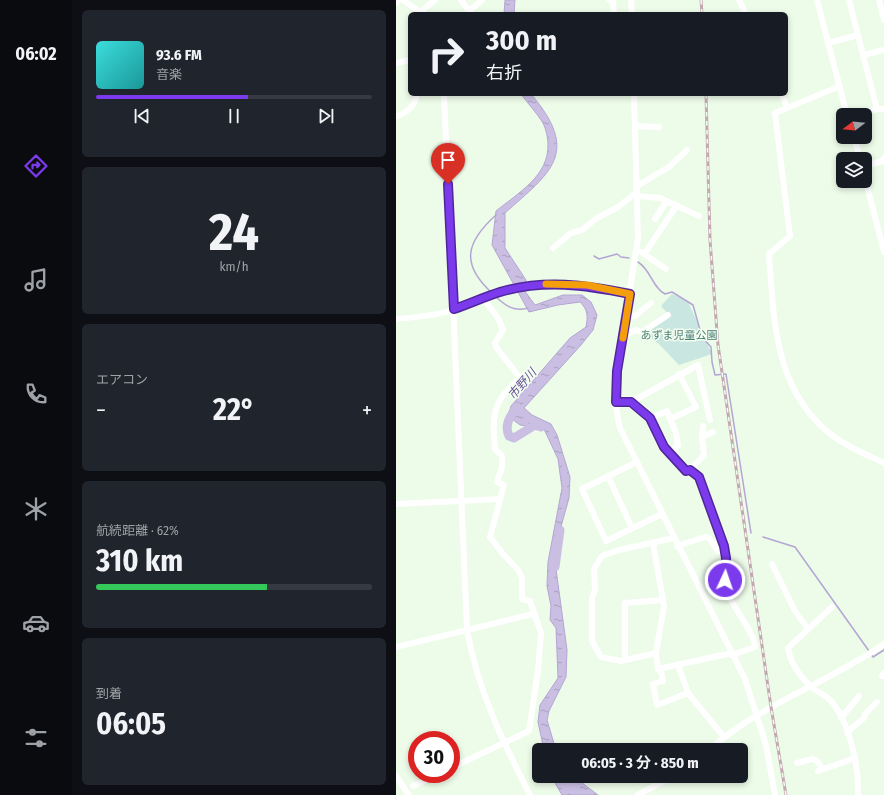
<!DOCTYPE html>
<html lang="ja">
<head>
<meta charset="utf-8">
<style>
  :root { --surface:#171b24; --page:#20242c; --text:#f1f3f6; --muted:#9ea1a6; --line:#363941; --accent:#7c3aed }
  body { margin:0; font-family:"Fira Sans Condensed","Noto Sans JP",sans-serif; background:var(--page); color:var(--text); height:100vh; display:flex; flex-direction:column; font-size:15px; white-space:nowrap }
  * { box-sizing:border-box; margin:0 }
  p { font-size:13px; color:var(--muted) }
  .icon { flex:none; width:22px; height:22px; fill:none; stroke:currentColor; stroke-width:2; stroke-linecap:round; stroke-linejoin:round }
  .map { position:relative; flex:1; overflow:hidden }
  .drawer { display:flex; flex-direction:column; gap:10px; padding:10px; background:#0d0f14; width:324px }
  .drawer>* { flex:none }
  .guide { position:absolute; left:12px; top:12px; width:380px; height:84px; border-radius:6px; box-shadow:0 2px 6px #0003; background:#171b24; color:var(--text); overflow:hidden }
  .needle { width:26px; rotate:254deg }
  .controls { position:absolute; left:440px; top:108px; display:grid; gap:8px }
  .controls a { display:grid; place-items:center; width:36px; height:36px; border-radius:6px; background:var(--surface); box-shadow:0 2px 6px #0003; font-size:20px }
  .speed { position:absolute; left:12px; top:731px; display:flex; gap:8px; font-size:20px; font-weight:700; text-align:center }
  .speed>* { display:grid; place-content:center; width:52px; height:52px; border-radius:50%; background:var(--surface); box-shadow:0 2px 6px #0003; line-height:1 }
  .speed .limit { border:6px solid #d22; background:#fff; color:#111 }
  .pin { position:absolute; display:grid; place-items:center; width:34px; height:34px; color:#fff; margin:-41px -17px; border-radius:50% 50% 50% 0; rotate:-45deg; box-shadow:0 0 4px #0007 }
  .pin .icon { rotate:45deg }
  .me { position:absolute; width:44px; margin:-22px; rotate:3deg; stroke-linejoin:round; filter:drop-shadow(0 0 3px #0008) }
  .turn { display:flex; align-items:center; gap:14px; height:84px; padding:0 12px; font-size:18px }
  .turn .icon { width:52px; height:52px; stroke-width:2.5 }
  .turn b { display:block; font-size:28px; line-height:34px }
  .big { font-size:30px; font-weight:700; line-height:1.1 }
  .drawer .widget { flex:1; display:flex; flex-direction:column; justify-content:center; gap:6px; min-width:0; padding:0 14px; border-radius:6px; background:var(--page) }
  .drawer .dial { align-items:center; gap:0 }
  .dial b { font-size:52px; line-height:1 }
  .song { display:flex; align-items:center; gap:12px }
  .cover { width:48px; height:48px; border-radius:6px; background:linear-gradient(135deg,hsl(180 70% 55%),hsl(180 70% 35%)) }
  .played { height:4px; border-radius:2px; background:linear-gradient(90deg,var(--accent) 55%,var(--line) 55%) }
  .keys { display:flex; justify-content:space-around; direction:ltr }
  .heat { display:flex; justify-content:space-between; align-items:center; font-size:22px; direction:ltr }
  .charge { height:6px; border-radius:3px; background:linear-gradient(90deg,#34c759 62%,var(--line) 0) }
  .trip { position:absolute; left:136px; top:743px; width:216px; height:40px; border-radius:6px; background:var(--surface); box-shadow:0 2px 6px #0003; font-weight:700; line-height:40px; text-align:center }
  main { display:flex; flex:1; min-height:0 }
  .menu { display:flex; flex-direction:column; width:72px; justify-content:space-around; align-items:center; background:#090b0e; color:var(--muted) }
  .menu .icon { width:28px; height:28px }
  .menu .active { color:var(--accent) }
  .menu b { font-size:18px; color:var(--text) }
  .map>svg:first-child { display:block }
</style>
</head>
<body>
<main>
<nav class="menu">
<b>06:02</b>
<svg class="icon active" aria-label="directions" viewBox="0 0 24 24"><path d="M12 3l9 9-9 9-9-9zM9 14v-3h6M13 9l2 2-2 2"/></svg>
<svg class="icon" aria-label="music" viewBox="0 0 24 24"><path d="M9 18V5l10-2v13"/><circle cx="6" cy="18" r="3"/><circle cx="16" cy="16" r="3"/></svg>
<svg class="icon" aria-label="phone" viewBox="0 0 24 24"><path d="M5 4h4l2 5-3 2q2 4 5 5l2-3 5 2v4C11 20 4 13 5 4z"/></svg>
<svg class="icon" aria-label="climate" viewBox="0 0 24 24"><path d="M12 3v18M4 7l16 10M4 17L20 7"/></svg>
<svg class="icon" aria-label="car" viewBox="0 0 24 24"><path d="M5 17H2v-5l4-1 3-4h7l3 4 3 1v5h-3M9 17h6M6 11h13"/><circle cx="7" cy="17" r="2"/><circle cx="17" cy="17" r="2"/></svg>
<svg class="icon" aria-label="filters" viewBox="0 0 24 24"><path d="M4 7h16M4 17h16"/><circle cx="9" cy="7" r="2"/><circle cx="15" cy="17" r="2"/></svg>
</nav>
<section class="drawer">
<div class="widget">
<div class="song"><i class="cover"></i><div><b>93.6 FM</b><p>音楽</p></div></div>
<div class="played"></div>
<div class="keys"><svg class="icon" aria-label="previous" viewBox="0 0 24 24"><path d="M18 5L8 12l10 7zM5 5v14"/></svg><svg class="icon" aria-label="pause" viewBox="0 0 24 24"><path d="M8 5v14M16 5v14"/></svg><svg class="icon" aria-label="next" viewBox="0 0 24 24"><path d="M6 5l10 7-10 7zM19 5v14"/></svg></div>
</div>
<div class="widget dial"><b>24</b><p>km/h</p></div>
<div class="widget"><p>エアコン</p>
<div class="heat"><a>−</a><b class="big">22°</b><a>+</a></div>
</div>
<div class="widget"><p>航続距離 · 62%</p><b class="big">310 km</b><div class="charge"></div></div>
<div class="widget"><p>到着</p><b class="big">06:05</b></div>
</section>
<div class="map">
<svg width="488" height="795" viewBox="0 0 488 795">
  <defs>
    <pattern id="water-ripples" width="26" height="14" patternUnits="userSpaceOnUse"><rect width="26" height="14" fill="#cabfe3"/><path d="M2 4q2-2 4 0t4 0M15 11q2-2 4 0t4 0" fill="none" stroke="#a7a0ba"/></pattern>
  </defs>
  <rect width="100%" height="100%" fill="#edfbe9"/>
  <path fill="#c9e7e0" d="M276 294 292 302 316 354 283 365 262 343 247 333 274 316 265 306Z"/>
  <g fill="url(#water-ripples)" stroke="#b4a6d4">
    <path d="M109 0H119L118 14H108Z"/>
    <path d="M125 94H135C185 153 155 172 109 213V248L130 280 128 290 139 305 167 295H186L195 302 201 315 197 330 185 345 128 408 136 415 155 424 161 435 174 477 173 498 159 548 160 569 171 650 170 677 153 711 151 720 160 750H148L142 722 144 705 162 678 160 628 154 620 155 606 151 586 152 562 166 488 162 459 148 429 124 425 112 416 115 406 174 338 190 327C192 316 192 310 184 302L162 305 133 312 96 245 100 211C122 193 153 176 152 144 152 138 150 129 147 123 141 113 132 104 125 94Z"/>
    <path d="M155 776H177L202 795H166Z"/>
  </g>
  <g fill="none" stroke-linecap="round" stroke-linejoin="round">
    <g stroke="#b4a6d4" stroke-width="1.5">
      <path d="M198 256 203 259 221 254 225 257 233 258"/>
      <path d="M242 262C255 270 256 287 269 294L276 292 297 305 306 337 315 347 316 362 319 375 330 374 355 533"/>
      <path d="M96 293C64 264 70 242 100 215"/>
      <path d="M100 297C110 306 118 312 132 308"/>
      <path d="M367 537 399 547 473 651"/>
      <path d="M475 654 477 657 488 650"/>
    </g>
    <g stroke="#cabfe3" stroke-width="9">
      <path d="M121 407C114 416 108 425 113 436L118 438 139 425 145 427"/>
      <path d="M159 567 164 530"/>
    </g>
    <g stroke="#fff" stroke-width="6">
      <path d="M7 0 21 10 23 14"/>
      <path d="M65 0 73 11 86 0"/>
      <path d="M213 0 217 1 218 14"/>
      <path d="M235 0 236 14"/>
      <path d="M343 0 350 14"/>
      <path d="M421 0 451 115"/>
      <path d="M453 0 481 109"/>
      <path d="M483 0 488 20"/>
      <path d="M0 3 3 0"/>
      <path d="M23 13 39 0"/>
      <path d="M432 43 462 35"/>
      <path d="M467 55 488 50"/>
      <path d="M0 63 14 60"/>
      <path d="M48 94 71 630C82 691 106 740 134 795"/>
      <path d="M238 94 242 238 221 371C219 391 219 409 224 428L349 679 370 745 379 795"/>
      <path d="M386 94 391 108 444 86"/>
      <path d="M391 108 379 113 394 236 373 254C378 320 378 392 437 436 452 447 471 455 488 463"/>
      <path d="M458 115 481 109H488"/>
      <path d="M0 116C9 115 22 103 20 94"/>
      <path d="M239 126 263 127"/>
      <path d="M458 137 464 159"/>
      <path d="M469 166 487 161 488 158"/>
      <path d="M469 178 488 252"/>
      <path d="M241 186 273 167 291 150"/>
      <path d="M241 196 264 198 303 216"/>
      <path d="M259 219 271 201"/>
      <path d="M157 248 175 233 186 230 201 218 222 207 241 192"/>
      <path d="M245 252 270 269"/>
      <path d="M249 253 281 205"/>
      <path d="M230 317 239 316 255 303"/>
      <path d="M0 319C20 317 39 316 58 310 84 301 108 289 137 285 169 279 202 287 234 294"/>
      <path d="M227 336 240 330 246 332 272 315"/>
      <path d="M220 402H235L254 418 268 447 290 471 294 470 303 477 328 546C331 563 327 578 333 595 339 611 357 630 359 647L336 655"/>
      <path d="M235 402 302 365 314 420"/>
      <path d="M254 418 271 411 280 433 282 446 274 452"/>
      <path d="M274 419 300 407 283 374"/>
      <path d="M306 437 307 426"/>
      <path d="M241 462 186 489 210 541 266 514"/>
      <path d="M294 470 308 455 306 437 317 432"/>
      <path d="M212 476 236 528"/>
      <path d="M0 504 104 499"/>
      <path d="M257 543 268 606 260 653 262 669 266 674 267 681 257 684 261 705 292 693"/>
      <path d="M281 546 309 537 313 538 322 551H329"/>
      <path d="M376 564 399 611 412 629"/>
      <path d="M436 607 392 648C394 663 404 676 415 687 421 692 430 695 435 701 454 723 463 767 462 795"/>
      <path d="M0 647 137 614"/>
      <path d="M260 653 225 661 205 657 196 641V598L199 590 198 569 206 556 223 550 278 538"/>
      <path d="M229 660V603L267 600"/>
      <path d="M282 665 292 693 328 737"/>
      <path d="M262 669 336 653"/>
      <path d="M486 676 488 673"/>
      <path d="M445 718 463 696"/>
      <path d="M451 732 468 718 469 714 481 702"/>
      <path d="M313 750C364 704 432 683 488 644"/>
      <path d="M401 763 416 759 421 761 427 769"/>
      <path d="M55 768 133 731 142 671 145 633 134 601 126 599V579L123 571 107 554 94 537 108 485 101 482 106 467V456L99 449C96 415 96 401 124 378L100 347 99 343 107 330 102 318 87 298"/>
      <path d="M422 771 459 758"/>
      <path d="M0 776 13 795"/>
      <path d="M17 786 42 774"/>
      <path d="M242 795 277 776"/>
    </g>
    <defs>
      <g id="rail">
        <path d="M305 0 306 14"/>
        <path d="M310 94 314 240 322 345 375 707 390 795"/>
      </g>
    </defs>
    <use href="#rail" stroke="#c4a8b1" stroke-width="3"/>
    <use href="#rail" stroke="#f3fef0" stroke-width="1.5" stroke-dasharray="4.5" stroke-linecap="butt"/>
  </g>
  <g fill="none" stroke-linecap="round" stroke-linejoin="round">
    <defs>
      <path id="route" d="M52 184 58 309C73 304 88 297 104 292 148 279 190 285 234 294L221 371 220 402H235L254 418 268 447 290 471 294 470 303 477 328 546 330 558 329 580"/>
    </defs>
    <use href="#route" stroke="#51269a" stroke-width="10"/>
    <use href="#route" stroke="#7c3aed" stroke-width="7"/>
    <path stroke="#f59e0b" stroke-width="7" d="M150 284 191 285 234 294 227 338"/>
  </g>
  <g text-anchor="middle" stroke-width="3" stroke-linejoin="round" paint-order="stroke">
    <g font-size="11" fill="#4b7d77" stroke="#f3fef0">
      <text x="283" y="339">あずま児童公園</text>
    </g>
    <g font-size="12" font-style="italic" fill="#6a5598" stroke="#f3fef0">
      <text transform="translate(126 384) rotate(-49)" y="4">市野川</text>
    </g>
  </g>
</svg>
<div class="controls">
<a><svg class="needle" viewBox="-14 -14 28 28"><path d="M0-13l5 13h-10z" fill="#e53935"/><path d="M0 13l5-13h-10z" fill="#9ea1a6"/></svg></a>
<a><svg class="icon" aria-label="layers" viewBox="0 0 24 24"><path d="M12 4l9 5-9 5-9-5zM3 14l9 5 9-5"/></svg></a>
</div>
<div class="speed"><div class="limit">30</div></div>
<div class="pin" style="left:52px;top:184px;background:#d93025"><svg class="icon" aria-label="arrive" viewBox="0 0 24 24"><path d="M6 21V4h12l-3 4 3 4H6"/></svg></div>
<svg class="me" style="left:329px;top:580px" viewBox="-20 -20 40 40"><circle r="17" fill="#7c3aed" stroke="#fff" stroke-width="3"/><path d="M0-11L8 9 0 5-8 9z" fill="#fff"/></svg>
<div class="trip">06:05 · 3 分 · 850 m</div>
<div class="guide">
<div class="turn"><svg class="icon" aria-label="right" viewBox="0 0 24 24"><path d="M7 20v-9h11M14 6l5 5-5 5"/></svg><div><b>300 m</b>右折</div></div>
</div>
</div>
</main>
</body>
</html>
